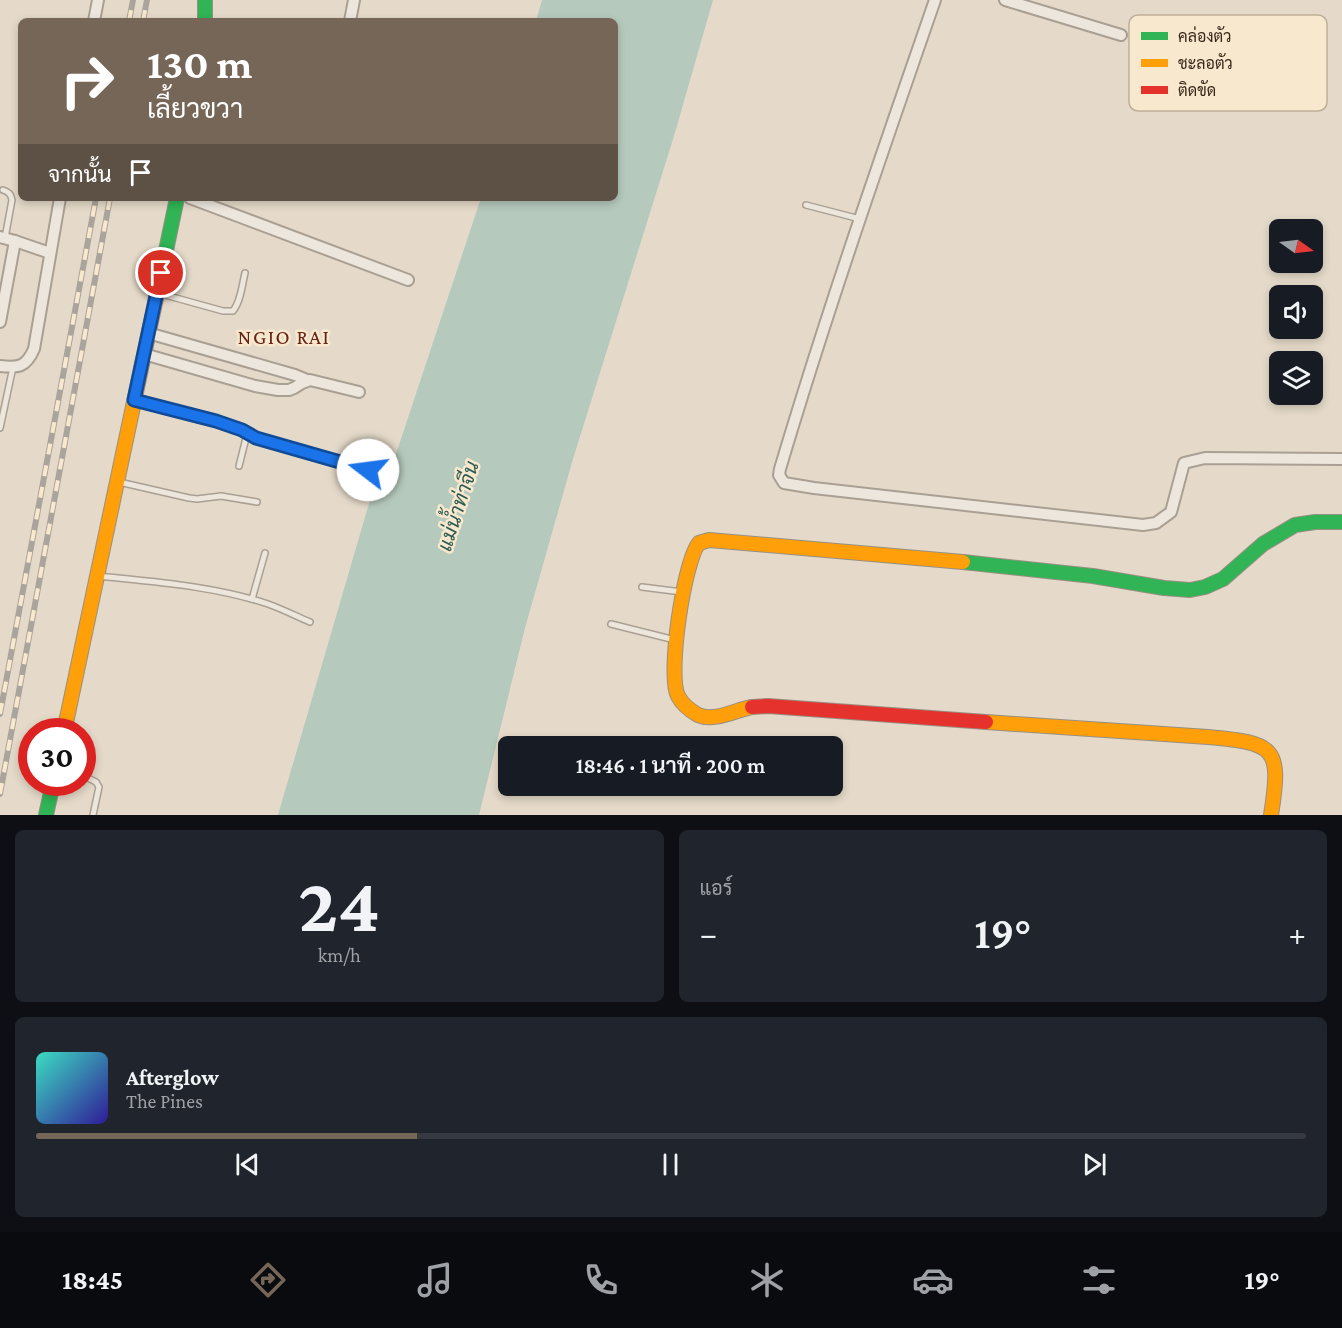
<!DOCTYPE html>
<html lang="th">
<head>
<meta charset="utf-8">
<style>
  :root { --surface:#171b24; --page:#20242c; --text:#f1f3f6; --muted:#9ea1a6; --line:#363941; --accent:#756658 }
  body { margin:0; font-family:"Crimson Pro",Sarabun,serif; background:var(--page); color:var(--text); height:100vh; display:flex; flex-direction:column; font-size:22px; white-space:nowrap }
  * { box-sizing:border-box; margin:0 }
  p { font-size:20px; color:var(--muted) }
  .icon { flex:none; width:33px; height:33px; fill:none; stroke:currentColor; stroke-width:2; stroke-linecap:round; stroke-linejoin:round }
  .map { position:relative; height:815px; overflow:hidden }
  .sheet { display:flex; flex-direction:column; gap:15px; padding:15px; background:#0d0f14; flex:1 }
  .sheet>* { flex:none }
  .hud { position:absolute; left:18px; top:18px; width:600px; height:183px; border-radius:9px; box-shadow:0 3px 9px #0003; background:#756658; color:#fff; overflow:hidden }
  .needle { width:39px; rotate:104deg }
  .buttons { position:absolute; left:1269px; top:219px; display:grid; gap:12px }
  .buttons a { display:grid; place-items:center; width:54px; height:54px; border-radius:9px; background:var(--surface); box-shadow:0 3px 9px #0003; font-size:30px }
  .speed { position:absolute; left:18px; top:718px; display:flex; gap:12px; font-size:30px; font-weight:700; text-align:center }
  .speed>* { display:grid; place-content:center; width:78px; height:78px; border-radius:50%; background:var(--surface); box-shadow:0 3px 9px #0003; line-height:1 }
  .speed .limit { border:9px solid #d22; background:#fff; color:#111 }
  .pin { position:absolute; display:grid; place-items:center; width:51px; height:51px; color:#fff; margin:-26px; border:3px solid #fff; border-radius:50%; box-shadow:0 2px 6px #0007 }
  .me { position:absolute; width:66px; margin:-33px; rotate:285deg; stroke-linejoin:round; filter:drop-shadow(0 0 4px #0008) }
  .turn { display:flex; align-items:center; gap:21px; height:126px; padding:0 30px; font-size:27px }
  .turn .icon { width:78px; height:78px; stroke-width:2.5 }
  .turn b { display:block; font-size:42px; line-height:51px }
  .then { display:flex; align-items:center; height:57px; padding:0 30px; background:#0003; gap:12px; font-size:22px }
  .big { font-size:45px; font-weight:600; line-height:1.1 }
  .sheet .card { flex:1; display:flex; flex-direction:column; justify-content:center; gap:9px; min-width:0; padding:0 21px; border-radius:9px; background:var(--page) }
  .sheet .dial { align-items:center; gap:0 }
  .dial b { font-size:78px; line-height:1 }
  .song { display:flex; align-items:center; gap:18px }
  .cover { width:72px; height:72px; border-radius:9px; background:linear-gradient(135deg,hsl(170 70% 55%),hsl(250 70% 35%)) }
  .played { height:6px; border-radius:3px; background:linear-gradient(90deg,var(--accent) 30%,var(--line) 30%) }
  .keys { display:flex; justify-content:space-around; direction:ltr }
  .heat { display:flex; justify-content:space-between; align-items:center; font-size:33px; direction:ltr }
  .sheet .tiles { flex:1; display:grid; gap:15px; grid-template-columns:1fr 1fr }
  .card:last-child { grid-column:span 2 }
  .trip { position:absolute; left:498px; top:736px; width:345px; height:60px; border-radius:9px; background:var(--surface); box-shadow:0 3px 9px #0003; font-weight:600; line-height:60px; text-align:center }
  .tabs { display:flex; height:96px; justify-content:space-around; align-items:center; background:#090b0e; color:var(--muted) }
  .tabs .icon { width:42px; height:42px }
  .tabs .selected { color:var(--accent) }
  .tabs b { font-size:27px; color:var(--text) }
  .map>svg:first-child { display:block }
</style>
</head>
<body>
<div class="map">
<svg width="1342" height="815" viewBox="0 0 1342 815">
  <rect width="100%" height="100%" fill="#e5dac9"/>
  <path fill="#b5c9bc" d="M542 0H713L674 136 573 459 525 628 479 815H278L370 500 395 457 481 198H615V21H536Z"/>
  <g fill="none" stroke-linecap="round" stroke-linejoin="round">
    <defs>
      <g id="lane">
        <path d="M3 190C9 192 11 194 12 200L5 238"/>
        <path d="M806 205 860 219"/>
        <path d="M158 293 223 311H233C241 301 242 285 245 273"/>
        <path d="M0 428 13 367"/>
        <path d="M239 466 247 434"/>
        <path d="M119 482 189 498 197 499 221 496 257 502"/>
        <path d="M98 576C155 582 214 586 268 604 282 609 296 616 310 622"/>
        <path d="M642 587 682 592"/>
        <path d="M252 599 265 553"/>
        <path d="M611 624 675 640"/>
        <path d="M82 775 96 782 99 787 93 815"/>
      </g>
      <g id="street">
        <path d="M935 0C881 156 827 311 780 469L779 475 784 483 814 488 1143 525 1156 523 1171 512 1184 463 1205 458 1342 459"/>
        <path d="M1005 0 1121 35"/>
        <path d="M94 21 98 0"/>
        <path d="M350 21 354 0"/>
        <path d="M190 198 408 280"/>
        <path d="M0 237 15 241 0 322"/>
        <path d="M15 241 50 253"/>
        <path d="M148 333 295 375 307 380"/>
        <path d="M144 354 255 386 278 390H289L294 388 302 383 310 380 359 392"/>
        <path d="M0 366C19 368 26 367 34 349L60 198"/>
        <path d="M134 400 216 421 242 430 256 438 368 470"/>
      </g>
      <g id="fast">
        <path d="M205 0V21"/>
        <path d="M159 284 177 198"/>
        <path d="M963 562 1093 576 1164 588 1190 590 1205 587 1223 579 1263 544 1295 525 1315 522H1342"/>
        <path d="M46 815 53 783"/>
      </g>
      <g id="slow">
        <path d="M752 707C735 710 715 722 698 715 691 711 682 704 678 696 667 675 684 561 699 543L709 540 963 562"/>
        <path d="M986 722 1208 737C1275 743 1282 747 1271 815"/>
        <path d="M64 732 159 284"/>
      </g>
      <path id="jam" d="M752 707 768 706 986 722"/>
    </defs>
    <use href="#lane" stroke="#aa9f93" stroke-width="8"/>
    <use href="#street" stroke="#aa9f93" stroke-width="14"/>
    <use href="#fast" stroke="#998f83" stroke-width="16"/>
    <use href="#slow" stroke="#998f83" stroke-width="16"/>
    <use href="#jam" stroke="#998f83" stroke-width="16"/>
    <use href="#lane" stroke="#ece6dc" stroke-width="5"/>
    <use href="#street" stroke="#ece6dc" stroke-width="10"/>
    <use href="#fast" stroke="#30b455" stroke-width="14"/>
    <use href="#slow" stroke="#ff9f0a" stroke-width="14"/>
    <use href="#jam" stroke="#e5322d" stroke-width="14"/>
    <defs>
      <g id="rail">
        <path d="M129 21 133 0"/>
        <path d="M143 21 147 0"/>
        <path d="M0 714 96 198"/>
        <path d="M0 794 110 198"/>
      </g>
    </defs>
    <use href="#rail" stroke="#aba49c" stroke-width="6"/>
    <use href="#rail" stroke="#f8e8cd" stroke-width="4" stroke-dasharray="11" stroke-linecap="butt"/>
  </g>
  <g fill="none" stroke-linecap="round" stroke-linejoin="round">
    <defs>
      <path id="route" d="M161 273 134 400 216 421 242 430 256 438 368 470"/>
    </defs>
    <use href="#route" stroke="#114b97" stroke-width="15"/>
    <use href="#route" stroke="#1a73e8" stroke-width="10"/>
  </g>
  <g text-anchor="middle" stroke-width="5" stroke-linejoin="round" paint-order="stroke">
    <g font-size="20" font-style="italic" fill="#295952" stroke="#f8e8cd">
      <text transform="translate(458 506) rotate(-72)" y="7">แม่น้ำท่าจีน</text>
    </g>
    <g font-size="21" letter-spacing="1.5" fill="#672317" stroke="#f8e8cd">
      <text x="284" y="344">NGIO RAI</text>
    </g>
  </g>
  <rect x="1129" y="15" width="198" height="96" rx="9" fill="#f8e8cd" stroke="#beae98" stroke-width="1.5"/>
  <rect x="1141" y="32" width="27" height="8" fill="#30b455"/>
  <rect x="1141" y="59" width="27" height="8" fill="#ff9f0a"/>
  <rect x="1141" y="86" width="27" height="8" fill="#e5322d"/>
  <g font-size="16" fill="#38271b">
    <text x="1178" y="42">คล่องตัว</text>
    <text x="1178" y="69">ชะลอตัว</text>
    <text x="1178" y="96">ติดขัด</text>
  </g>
</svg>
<div class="buttons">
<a><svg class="needle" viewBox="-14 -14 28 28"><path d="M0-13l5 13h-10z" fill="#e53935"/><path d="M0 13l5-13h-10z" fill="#9ea1a6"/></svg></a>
<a><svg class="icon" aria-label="sound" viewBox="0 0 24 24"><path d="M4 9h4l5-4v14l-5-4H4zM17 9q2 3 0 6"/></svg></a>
<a><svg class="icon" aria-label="layers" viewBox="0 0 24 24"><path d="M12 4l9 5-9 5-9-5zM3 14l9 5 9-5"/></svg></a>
</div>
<div class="speed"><div class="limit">30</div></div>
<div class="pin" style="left:161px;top:273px;background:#d93025"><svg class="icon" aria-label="arrive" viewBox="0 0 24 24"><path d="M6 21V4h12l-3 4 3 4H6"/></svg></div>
<svg class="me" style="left:368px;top:470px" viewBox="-20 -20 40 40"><circle r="19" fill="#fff"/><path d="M0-13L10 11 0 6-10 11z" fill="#1a73e8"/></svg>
<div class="trip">18:46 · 1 นาที · 200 m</div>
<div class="hud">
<div class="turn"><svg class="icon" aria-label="right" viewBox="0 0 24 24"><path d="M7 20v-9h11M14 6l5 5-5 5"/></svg><div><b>130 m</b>เลี้ยวขวา</div></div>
<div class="then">จากนั้น<svg class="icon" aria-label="arrive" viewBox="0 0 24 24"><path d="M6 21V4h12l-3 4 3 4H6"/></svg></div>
</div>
</div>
<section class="sheet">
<div class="tiles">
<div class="card dial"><b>24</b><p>km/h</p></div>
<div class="card"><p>แอร์</p>
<div class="heat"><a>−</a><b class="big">19°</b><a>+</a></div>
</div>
<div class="card">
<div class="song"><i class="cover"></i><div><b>Afterglow</b><p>The Pines</p></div></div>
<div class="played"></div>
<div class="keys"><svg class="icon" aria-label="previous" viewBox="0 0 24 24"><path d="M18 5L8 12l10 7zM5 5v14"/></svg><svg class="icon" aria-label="pause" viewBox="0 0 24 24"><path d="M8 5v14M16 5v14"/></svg><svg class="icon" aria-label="next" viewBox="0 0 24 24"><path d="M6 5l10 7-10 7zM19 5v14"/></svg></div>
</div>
</div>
</section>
<nav class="tabs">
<b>18:45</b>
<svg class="icon selected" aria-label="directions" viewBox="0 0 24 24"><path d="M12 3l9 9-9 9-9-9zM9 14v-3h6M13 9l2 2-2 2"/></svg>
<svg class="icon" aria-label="music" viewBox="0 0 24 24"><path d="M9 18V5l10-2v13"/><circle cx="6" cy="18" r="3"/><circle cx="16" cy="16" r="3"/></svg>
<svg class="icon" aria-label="phone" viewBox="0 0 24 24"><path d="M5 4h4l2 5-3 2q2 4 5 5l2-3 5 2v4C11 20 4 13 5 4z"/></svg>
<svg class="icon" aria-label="climate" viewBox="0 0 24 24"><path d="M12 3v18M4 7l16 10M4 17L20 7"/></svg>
<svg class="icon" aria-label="car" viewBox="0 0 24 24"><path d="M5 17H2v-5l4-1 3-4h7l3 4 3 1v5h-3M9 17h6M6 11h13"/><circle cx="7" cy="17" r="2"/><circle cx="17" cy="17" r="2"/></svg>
<svg class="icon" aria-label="filters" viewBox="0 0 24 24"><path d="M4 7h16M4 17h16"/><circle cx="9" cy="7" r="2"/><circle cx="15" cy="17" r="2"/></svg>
<b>19°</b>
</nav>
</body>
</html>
